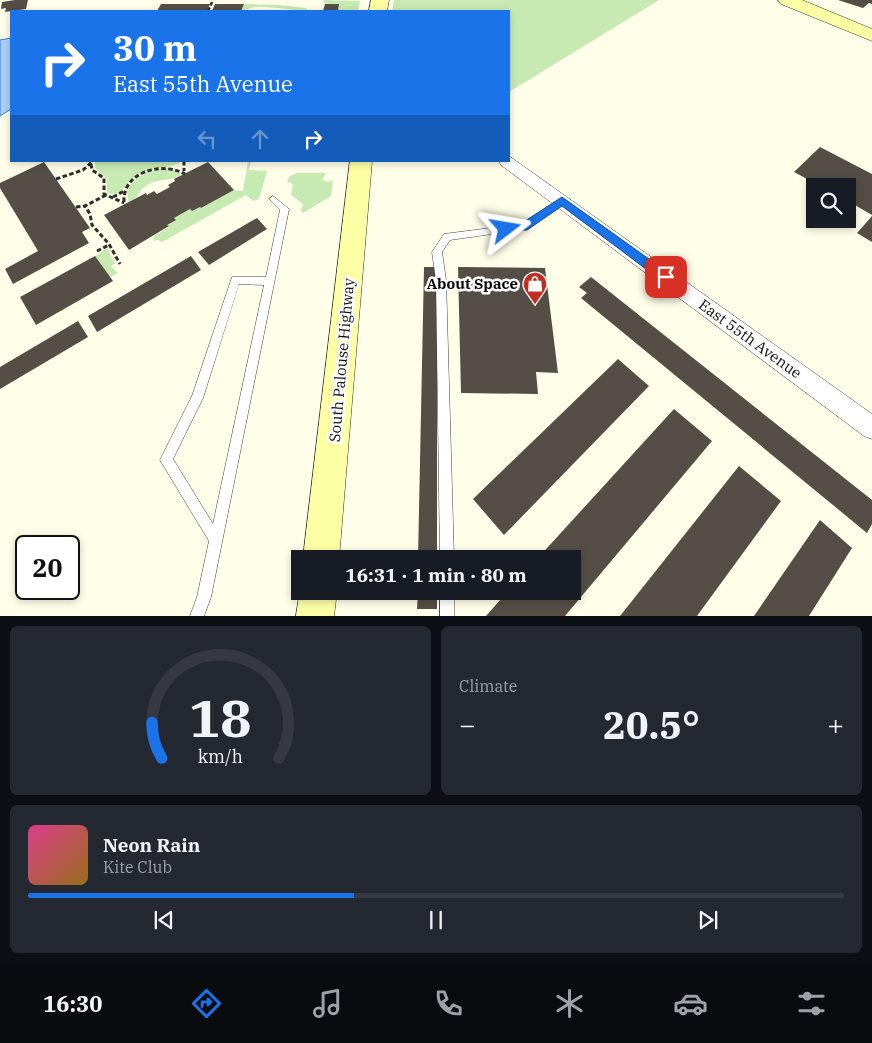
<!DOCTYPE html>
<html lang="en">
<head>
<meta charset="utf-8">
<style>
  :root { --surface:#171b24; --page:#242831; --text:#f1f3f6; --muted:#9ea1a6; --line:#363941; --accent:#1a73e8 }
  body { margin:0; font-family:"IBM Plex Serif",serif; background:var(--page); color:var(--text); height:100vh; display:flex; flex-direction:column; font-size:19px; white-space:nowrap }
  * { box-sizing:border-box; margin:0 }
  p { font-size:16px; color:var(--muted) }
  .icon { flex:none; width:28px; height:28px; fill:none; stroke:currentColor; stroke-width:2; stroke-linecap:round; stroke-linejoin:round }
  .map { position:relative; height:616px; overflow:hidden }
  .details { display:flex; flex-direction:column; gap:10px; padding:10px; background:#0d0f14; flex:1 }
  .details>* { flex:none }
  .top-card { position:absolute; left:10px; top:10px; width:500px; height:152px; border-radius:0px; box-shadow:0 2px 8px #0003; background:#1a73e8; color:#fff; overflow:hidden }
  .controls { position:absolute; left:806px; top:178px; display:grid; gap:10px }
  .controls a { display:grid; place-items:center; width:50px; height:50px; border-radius:0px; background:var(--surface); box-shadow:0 2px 8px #0003; font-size:25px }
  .speed { position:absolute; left:15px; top:535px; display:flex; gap:10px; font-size:25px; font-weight:700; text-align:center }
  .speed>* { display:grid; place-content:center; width:65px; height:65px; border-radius:50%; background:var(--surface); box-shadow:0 2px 8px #0003; line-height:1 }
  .speed .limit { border:2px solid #111; border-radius:8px; background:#fff; color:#111 }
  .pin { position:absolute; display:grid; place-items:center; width:42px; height:42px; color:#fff; margin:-21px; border-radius:10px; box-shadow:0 2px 8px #0006 }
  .me { position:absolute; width:55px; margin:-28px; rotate:76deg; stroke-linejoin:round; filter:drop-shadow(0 0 4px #0008) }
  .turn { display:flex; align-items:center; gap:18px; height:105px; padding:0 20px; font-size:22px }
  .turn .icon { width:65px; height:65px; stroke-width:2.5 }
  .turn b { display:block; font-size:35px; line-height:42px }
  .lanes { display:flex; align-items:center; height:48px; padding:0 20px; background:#0003; justify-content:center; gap:25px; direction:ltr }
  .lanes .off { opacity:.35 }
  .big { font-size:38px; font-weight:700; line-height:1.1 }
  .details .widget { flex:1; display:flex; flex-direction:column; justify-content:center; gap:8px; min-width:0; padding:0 18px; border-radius:8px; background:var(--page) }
  .details .dial { align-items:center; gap:0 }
  .dial svg { height:130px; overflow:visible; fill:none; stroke:var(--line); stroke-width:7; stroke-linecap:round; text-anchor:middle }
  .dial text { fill:var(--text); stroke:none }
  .song { display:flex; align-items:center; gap:15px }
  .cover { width:60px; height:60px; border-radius:8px; background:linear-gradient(135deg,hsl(330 70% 55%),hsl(40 70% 35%)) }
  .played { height:5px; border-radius:2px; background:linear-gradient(90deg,var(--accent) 40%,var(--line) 40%) }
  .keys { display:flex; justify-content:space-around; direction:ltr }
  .heat { display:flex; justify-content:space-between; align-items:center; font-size:28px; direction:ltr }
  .details .tiles { flex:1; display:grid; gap:10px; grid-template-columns:1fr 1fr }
  .widget:last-child { grid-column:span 2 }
  .trip { position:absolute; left:291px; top:550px; width:290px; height:50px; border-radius:0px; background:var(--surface); box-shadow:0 2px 8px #0003; font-weight:700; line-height:50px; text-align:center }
  .tabs { display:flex; height:80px; justify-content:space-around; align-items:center; background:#090b0e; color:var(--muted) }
  .tabs .icon { width:35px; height:35px }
  .tabs .current { color:var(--accent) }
  .tabs b { font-size:22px; color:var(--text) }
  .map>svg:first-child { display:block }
</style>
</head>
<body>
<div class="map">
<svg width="872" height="616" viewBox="0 0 872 616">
  <rect width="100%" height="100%" fill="#fffee9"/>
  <g fill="#c7eab2">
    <path d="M323 0 360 1 358 11H338L339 4H325Z"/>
    <path d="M394 0H659L509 92V11H392Z"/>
    <path d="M244 4 278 5 306 8 308 11C290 11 274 6 256 7 251 7 246 10 241 11Z"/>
    <path d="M95 161H182C171 169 152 166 136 176 126 182 121 198 107 193V179L95 168Z"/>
    <path d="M248 161H251L249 170 267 171 259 199 253 201 246 195 162 242 158 240 154 241V236L169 227 167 225 174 218 190 209 192 211 200 207 201 208 234 190 243 191Z"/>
    <path d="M165 168 173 169 180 173V176C170 181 159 178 149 184 139 189 141 196 129 202L127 192C133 176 149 171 165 168Z"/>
    <path d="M296 173H326L322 180 328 182 333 180 331 196 303 213 301 211 303 204 291 195 293 184 287 182 289 177Z"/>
    <path d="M108 248 111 257 116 263 111 266 118 273 110 277 95 256Z"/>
  </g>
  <path fill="#acd1f8" stroke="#317bd1" d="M11 38V109L0 116V40Z"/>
  <g fill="#544e47">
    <path d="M15 0H28L26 9 5 12 6 8 1 9 2 2Z"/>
    <path d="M838 0H872V4L869 3 863 8Z"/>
    <path d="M161 4H210L207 11H157Z"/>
    <path d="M215 4H244L241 11H212Z"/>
    <path d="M325 4H339L338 11H323Z"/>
    <path d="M820 147 872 174V215L848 201V186H820L794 172Z"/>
    <path d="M44 162 90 228 82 232 89 243 13 284 5 269 38 251 0 188V183Z"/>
    <path d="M208 162 234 190 201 208 200 207 192 211 190 209 174 218 176 220 167 225 169 226 129 250 104 215 146 193 147 195 154 191 157 194 170 187 168 185 175 181 174 179Z"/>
    <path d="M872 216V242L857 233Z"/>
    <path d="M257 218 267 229 209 265 198 252Z"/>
    <path d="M95 256 113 281 36 325 20 297Z"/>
    <path d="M191 256 201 270 97 332 88 316Z"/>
    <path d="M424 267H437V559H418Z"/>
    <path d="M458 267 545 268 558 373 536 372 538 394 461 393Z"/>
    <path d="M591 277 872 500V524L867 533 581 298 587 293 579 287Z"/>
    <path d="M78 321 88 337 0 389V367Z"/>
    <path d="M618 359 649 386 504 535 473 499Z"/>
    <path d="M674 409 712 441 565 616H486L508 591H572V559H537Z"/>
    <path d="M739 466 781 501 697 616H620Z"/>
    <path d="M820 520 852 548 809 616H754Z"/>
    <path d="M418 591H437V609H417Z"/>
  </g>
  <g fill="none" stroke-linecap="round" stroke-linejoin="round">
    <defs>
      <g id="lane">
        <path d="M273 196 289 209 211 597 204 616H190L197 597 209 541 160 460 192 396 232 277H266L280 210 269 199ZM239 284 264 285 213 524 173 459 203 398Z"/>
        <path d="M562 198 565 199 566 201 565 203 527 229 450 240 442 252 446 280 454 559H440L436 280 432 252 444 234 522 224Z"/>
        <rect x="440" y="591" width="14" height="25"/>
      </g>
      <path id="street" d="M509 156 872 414V439L864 436 501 165 499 161H509Z"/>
      <g id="secondary">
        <path d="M371 0H389L387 11H369Z"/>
        <path d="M778 0H802L872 29V41L781 4Z"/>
        <path d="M350 161H372L339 559H303Z"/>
        <path d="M300 590V591H337L334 616H296Z"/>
      </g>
    </defs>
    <use href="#lane" stroke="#3e3e3e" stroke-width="1"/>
    <use href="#street" stroke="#3e3e3e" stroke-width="1"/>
    <use href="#secondary" stroke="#2d2d2d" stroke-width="1"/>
    <path stroke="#2d2d2d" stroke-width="2.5" stroke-dasharray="4 2" stroke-linecap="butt" d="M208 11 213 0"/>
    <g stroke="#2d2d2d" stroke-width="3" stroke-dasharray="4.5 2.5" stroke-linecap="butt">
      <path d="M184 161V171"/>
      <path d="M91 164 92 170 104 178V194L124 203"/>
      <path d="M56 179 83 170 93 161"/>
      <path d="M106 195 85 206 90 214 92 225 109 244 120 264"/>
      <path d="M113 197 124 191"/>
      <path d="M124 202C122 172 162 161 185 174"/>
      <path d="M76 207 85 206"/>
      <path d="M97 251 109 245"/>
    </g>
    <use href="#lane" fill="#fff" fill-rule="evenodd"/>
    <use href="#street" fill="#fff" fill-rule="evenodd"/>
    <use href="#secondary" fill="#fdffa4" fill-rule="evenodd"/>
  </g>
  <path fill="#1a73e8" stroke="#114b97" d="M562 197 670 274 671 277 670 281H662L562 206 527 230 503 231 501 229 503 226 522 223Z"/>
  <defs>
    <symbol id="shop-pin" viewBox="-11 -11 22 30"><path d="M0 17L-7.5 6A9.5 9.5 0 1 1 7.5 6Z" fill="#bf2e1f" stroke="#fff"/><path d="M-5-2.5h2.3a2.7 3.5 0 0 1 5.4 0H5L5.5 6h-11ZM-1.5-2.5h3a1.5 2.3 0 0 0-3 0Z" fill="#fff"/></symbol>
  </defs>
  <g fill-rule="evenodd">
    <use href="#shop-pin" x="521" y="270" width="28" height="38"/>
  </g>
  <g text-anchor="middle" stroke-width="5" stroke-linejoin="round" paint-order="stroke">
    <g font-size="15" font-weight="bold" fill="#0b0b0b" stroke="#fff" text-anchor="end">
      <text x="518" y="289">About Space</text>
    </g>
    <g font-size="15" fill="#0b0b0b" stroke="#fff">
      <text transform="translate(750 339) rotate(36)" y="5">East 55th Avenue</text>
      <text transform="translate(342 360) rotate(-85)" y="5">South Palouse Highway</text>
    </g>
  </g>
</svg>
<div class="controls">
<a><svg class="icon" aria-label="search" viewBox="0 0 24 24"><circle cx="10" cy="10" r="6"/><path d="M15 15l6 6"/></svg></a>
</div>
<div class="speed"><div class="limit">20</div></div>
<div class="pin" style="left:666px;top:277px;background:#d93025"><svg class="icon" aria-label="arrive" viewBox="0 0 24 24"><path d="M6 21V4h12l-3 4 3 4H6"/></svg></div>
<svg class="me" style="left:506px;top:229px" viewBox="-20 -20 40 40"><path d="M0-17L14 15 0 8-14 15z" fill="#1a73e8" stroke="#fff" stroke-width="4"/></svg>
<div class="trip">16:31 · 1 min · 80 m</div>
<div class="top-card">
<div class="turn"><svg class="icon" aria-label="right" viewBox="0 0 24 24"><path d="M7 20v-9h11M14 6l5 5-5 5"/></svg><div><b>30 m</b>East 55th Avenue</div></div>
<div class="lanes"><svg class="icon off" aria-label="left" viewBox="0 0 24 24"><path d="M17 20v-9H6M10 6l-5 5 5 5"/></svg><svg class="icon off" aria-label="ahead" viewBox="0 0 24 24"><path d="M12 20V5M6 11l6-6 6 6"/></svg><svg class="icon" aria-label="right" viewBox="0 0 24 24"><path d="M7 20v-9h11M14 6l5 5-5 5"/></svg></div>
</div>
</div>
<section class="details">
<div class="tiles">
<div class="widget dial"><svg viewBox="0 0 100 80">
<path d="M14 69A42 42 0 1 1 86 69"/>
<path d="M14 69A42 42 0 0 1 8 47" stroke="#1a73e8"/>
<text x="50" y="56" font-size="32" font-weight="700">18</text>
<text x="50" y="72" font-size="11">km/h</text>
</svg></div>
<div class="widget"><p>Climate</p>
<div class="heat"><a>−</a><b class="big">20.5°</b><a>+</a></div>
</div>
<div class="widget">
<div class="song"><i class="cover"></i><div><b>Neon Rain</b><p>Kite Club</p></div></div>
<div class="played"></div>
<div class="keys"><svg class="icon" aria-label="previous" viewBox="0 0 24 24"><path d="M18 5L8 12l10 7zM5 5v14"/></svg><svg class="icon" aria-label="pause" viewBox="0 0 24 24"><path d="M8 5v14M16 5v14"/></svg><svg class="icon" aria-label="next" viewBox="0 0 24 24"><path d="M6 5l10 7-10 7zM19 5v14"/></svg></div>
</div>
</div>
</section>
<nav class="tabs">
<b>16:30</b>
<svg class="icon current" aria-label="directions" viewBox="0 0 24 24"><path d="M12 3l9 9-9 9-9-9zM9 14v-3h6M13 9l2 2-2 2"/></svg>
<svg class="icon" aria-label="music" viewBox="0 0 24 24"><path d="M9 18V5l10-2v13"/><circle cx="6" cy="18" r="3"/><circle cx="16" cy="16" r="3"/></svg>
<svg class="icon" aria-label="phone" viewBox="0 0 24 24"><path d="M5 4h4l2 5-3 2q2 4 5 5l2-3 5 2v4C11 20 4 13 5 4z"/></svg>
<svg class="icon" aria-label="climate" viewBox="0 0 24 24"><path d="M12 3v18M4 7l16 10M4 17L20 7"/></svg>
<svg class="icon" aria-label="car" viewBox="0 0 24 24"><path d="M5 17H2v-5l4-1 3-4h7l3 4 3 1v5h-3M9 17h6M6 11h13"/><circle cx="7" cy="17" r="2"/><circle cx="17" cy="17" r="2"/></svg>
<svg class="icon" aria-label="filters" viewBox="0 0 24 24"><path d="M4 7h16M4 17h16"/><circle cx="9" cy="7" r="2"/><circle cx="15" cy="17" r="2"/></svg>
</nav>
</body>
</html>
